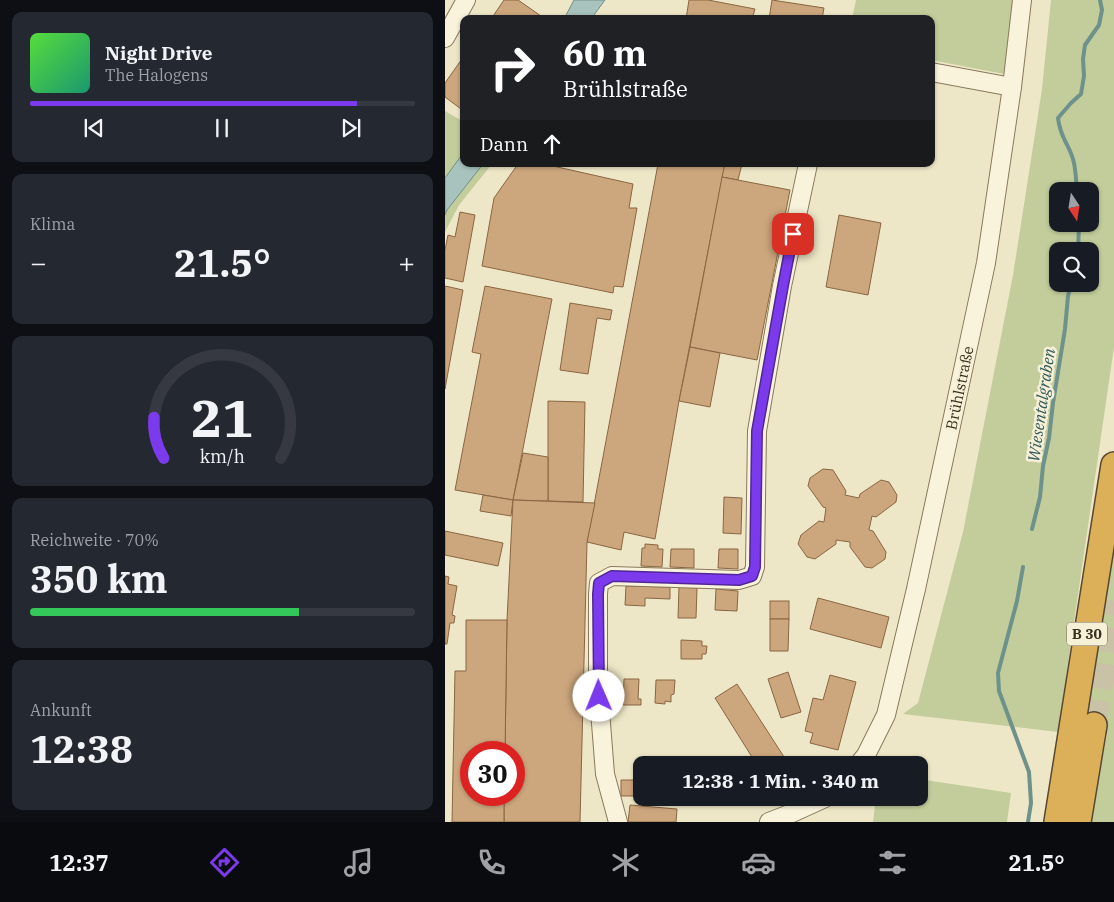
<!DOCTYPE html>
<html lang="de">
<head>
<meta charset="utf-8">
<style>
  :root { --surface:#171b24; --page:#242831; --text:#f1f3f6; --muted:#9ea1a6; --line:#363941; --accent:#7c3aed }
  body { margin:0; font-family:"IBM Plex Serif",serif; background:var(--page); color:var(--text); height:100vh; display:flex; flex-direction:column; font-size:19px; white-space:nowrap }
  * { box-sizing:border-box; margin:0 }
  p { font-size:16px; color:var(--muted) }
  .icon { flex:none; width:28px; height:28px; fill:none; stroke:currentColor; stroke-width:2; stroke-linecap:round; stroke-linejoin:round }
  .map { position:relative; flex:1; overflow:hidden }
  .details { display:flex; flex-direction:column; gap:12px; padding:12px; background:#0d0f14; width:445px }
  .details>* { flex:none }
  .guide { position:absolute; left:15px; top:15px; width:475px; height:152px; border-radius:10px; box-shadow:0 1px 4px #0004; background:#202124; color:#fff; overflow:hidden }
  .needle { width:32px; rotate:168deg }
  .buttons { position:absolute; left:604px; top:182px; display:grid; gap:10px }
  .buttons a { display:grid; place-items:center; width:50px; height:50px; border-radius:10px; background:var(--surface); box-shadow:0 1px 4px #0004; font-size:25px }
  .speed { position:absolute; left:15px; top:741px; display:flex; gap:10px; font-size:25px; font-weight:700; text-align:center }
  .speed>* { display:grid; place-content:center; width:65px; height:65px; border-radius:50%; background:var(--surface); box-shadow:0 1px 4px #0004; line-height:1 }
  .speed .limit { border:8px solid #d22; background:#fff; color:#111 }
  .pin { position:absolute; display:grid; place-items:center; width:42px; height:42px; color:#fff; margin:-21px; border-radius:10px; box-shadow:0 2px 8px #0006 }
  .me { position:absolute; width:55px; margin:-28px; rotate:359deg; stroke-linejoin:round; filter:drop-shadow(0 0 4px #0008) }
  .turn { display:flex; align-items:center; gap:18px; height:105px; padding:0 20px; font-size:22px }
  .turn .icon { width:65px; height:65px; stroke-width:2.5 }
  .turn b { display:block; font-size:35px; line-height:42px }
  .then { display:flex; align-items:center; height:48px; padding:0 20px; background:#0003; gap:10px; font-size:19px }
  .big { font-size:38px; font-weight:800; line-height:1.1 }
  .details .widget { flex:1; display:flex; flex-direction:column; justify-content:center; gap:8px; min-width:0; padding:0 18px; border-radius:10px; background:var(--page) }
  .details .dial { align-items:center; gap:0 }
  .dial svg { height:130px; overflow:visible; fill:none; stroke:var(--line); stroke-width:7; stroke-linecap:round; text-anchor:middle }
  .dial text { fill:var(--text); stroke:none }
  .song { display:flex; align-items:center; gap:15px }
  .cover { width:60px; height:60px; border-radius:8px; background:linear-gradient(135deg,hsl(110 70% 55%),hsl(160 70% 35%)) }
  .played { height:5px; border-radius:2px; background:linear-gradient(90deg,var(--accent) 85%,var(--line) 85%) }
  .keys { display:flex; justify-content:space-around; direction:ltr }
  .heat { display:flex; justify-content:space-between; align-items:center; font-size:28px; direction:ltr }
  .charge { height:8px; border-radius:4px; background:linear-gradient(90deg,#34c759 70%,var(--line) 0) }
  .trip { position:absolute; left:188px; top:756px; width:295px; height:50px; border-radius:10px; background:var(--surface); box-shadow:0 1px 4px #0004; font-weight:800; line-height:50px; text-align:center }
  .tab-bar { display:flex; height:80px; justify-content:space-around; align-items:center; background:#090b0e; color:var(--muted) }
  .tab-bar .icon { width:35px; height:35px }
  .tab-bar .active { color:var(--accent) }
  .tab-bar b { font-size:22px; color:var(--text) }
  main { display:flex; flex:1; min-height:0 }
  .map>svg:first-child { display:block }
</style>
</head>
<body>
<main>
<section class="details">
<div class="widget">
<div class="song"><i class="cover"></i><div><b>Night Drive</b><p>The Halogens</p></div></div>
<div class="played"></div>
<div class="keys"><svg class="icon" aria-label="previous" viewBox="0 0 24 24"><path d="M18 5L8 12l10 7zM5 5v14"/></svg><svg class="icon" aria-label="pause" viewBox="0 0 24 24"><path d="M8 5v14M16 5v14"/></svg><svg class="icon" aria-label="next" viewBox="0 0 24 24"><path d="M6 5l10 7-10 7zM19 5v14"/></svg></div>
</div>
<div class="widget"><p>Klima</p>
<div class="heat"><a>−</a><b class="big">21.5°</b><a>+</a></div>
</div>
<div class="widget dial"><svg viewBox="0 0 100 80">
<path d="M14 69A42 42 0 1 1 86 69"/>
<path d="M14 69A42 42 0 0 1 8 44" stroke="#7c3aed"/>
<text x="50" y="56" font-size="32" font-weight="700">21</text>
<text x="50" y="72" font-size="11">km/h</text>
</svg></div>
<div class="widget"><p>Reichweite · 70%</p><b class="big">350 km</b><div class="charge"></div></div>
<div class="widget"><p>Ankunft</p><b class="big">12:38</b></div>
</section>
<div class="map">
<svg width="669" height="822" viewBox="0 0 669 822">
  <rect width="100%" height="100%" fill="#eee7c7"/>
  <g fill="#c2cd9b" fill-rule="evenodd">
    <path d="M411 0H570L559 74 486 60V19H407Z"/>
    <path d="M606 0H669V347L613 732 458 714 473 703 518 532 568 275 597 89ZM645 191V224H612V191ZM612 251H645V284H612Z"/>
    <path d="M0 111 19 122V164H47L14 205 0 232Z"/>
    <path d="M669 525V822H646L662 734 638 717Z"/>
    <path d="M474 779 566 793 562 822H428L431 798H474Z"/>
  </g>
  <g fill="#a8c2bd" stroke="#6e918c">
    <path d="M129 0H160L146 19H119Z"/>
    <path d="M19 152V164H38L2 210 0 215V178Z"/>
  </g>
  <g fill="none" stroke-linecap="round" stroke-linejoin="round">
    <g stroke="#6e918c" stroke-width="4">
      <path d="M632 191C631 181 631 169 628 159 623 143 615 137 613 118L626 103 636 94 639 76 638 59 640 45 654 25 657 10 655 0"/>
      <path d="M633 251 634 224"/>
      <path d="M587 529 595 497 598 466 604 438 608 403 620 329 623 296 626 284"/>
      <path d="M578 567 572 601 553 673 554 691 584 772 586 803 583 822"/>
    </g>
  </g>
  <g fill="#cca67d" stroke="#896642">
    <path d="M59 0H73L96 16 95 19H46Z"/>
    <path d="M244 0H263L310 9 307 19H241Z"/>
    <path d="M327 0 379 8 377 19H324Z"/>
    <path d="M19 56V105L16 109 0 97V83Z"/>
    <path d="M73 164H91L108 166 188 184 184 208H192L178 287 169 286 168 293 37 266 49 198Z"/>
    <path d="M213 164H280L234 401 210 539 179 532 176 550 142 542Z"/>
    <path d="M280 164H297L293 180 277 177Z"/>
    <path d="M277 177 345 190 312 360 245 347Z"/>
    <path d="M15 212 30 215 18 282 0 278V250L3 235 10 237Z"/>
    <path d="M394 215 436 223 423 295 381 287Z"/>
    <path d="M0 286 18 290 0 389Z"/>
    <path d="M40 286 107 299 68 500 10 490 36 354 27 352Z"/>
    <path d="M125 303 167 310 165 320 152 318 143 374 115 370Z"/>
    <path d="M245 347 275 353 265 407 234 401Z"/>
    <path d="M103 401 140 402 138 502 103 501Z"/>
    <path d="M78 453 103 457V501L68 500Z"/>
    <path d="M378 469 388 470 401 491 400 495 414 498 415 494 436 480 444 482 452 495 451 502 431 517 427 516 424 530 428 531 441 552 440 559 427 568 420 567 405 547V542L391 540V544L370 559 362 557 353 544 356 535 374 521 379 522 381 508 378 507 363 486 365 478Z"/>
    <path d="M38 495 68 500 66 516 35 511Z"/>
    <path d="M279 497 297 498 296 534 278 533Z"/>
    <path d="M68 500 150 503 142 542 135 822H59V795H69V752H60L62 620Z"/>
    <path d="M0 531 58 543 53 566 0 555Z"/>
    <path d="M200 544 213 545V549H218L217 567 196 566 197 548H200Z"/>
    <path d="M226 549H249V568L225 567Z"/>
    <path d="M274 549H293V569L273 568Z"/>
    <path d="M0 576 4 577 3 584 12 586 7 615 10 616 9 623H5L2 644H0Z"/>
    <path d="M181 586 225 587V599L200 598V606L180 605Z"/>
    <path d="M234 587 252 588 251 618H233Z"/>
    <path d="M271 589 293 591 292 611 270 610Z"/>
    <path d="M373 598 444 617 436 648 365 629Z"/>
    <rect x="325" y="601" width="19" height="18"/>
    <path d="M325 619H344L343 651H325Z"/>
    <path d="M21 620H62L60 752H26V795H59V822H7L10 671H21Z"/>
    <path d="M236 640 257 641V646H262L261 654H257V659H236Z"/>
    <path d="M343 672 356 712 336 718 323 679Z"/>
    <path d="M385 675 411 682 393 750 365 743 368 733 360 731 368 698 378 700Z"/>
    <path d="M179 679H194L193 699H196V705H178Z"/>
    <path d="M211 680H230L229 694 226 695V702L220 701V704L210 703Z"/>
    <path d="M292 684 341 760 334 765H312L270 698Z"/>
    <path d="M176 780H196V798H204V800H190V796H176Z"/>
    <path d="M185 805 232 809 231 822H183Z"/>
  </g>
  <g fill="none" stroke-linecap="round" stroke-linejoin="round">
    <path stroke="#cac2a6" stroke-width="25" stroke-dasharray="25 12" stroke-linecap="butt" d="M649 725 669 601"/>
    <defs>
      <g id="minor">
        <path d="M0 38 21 0"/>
        <path d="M486 72 567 87"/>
        <path d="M413 765 421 755 441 715 471 589 541 263 567 87 577 0"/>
        <path d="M173 822 160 774 153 685V594L154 583 167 576 294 580 307 576 310 567 312 431 337 286 363 164"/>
        <path d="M324 822 347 813 380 798"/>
      </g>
      <g id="highway">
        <path d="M612 822 669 465"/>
        <path d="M633 822 649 725"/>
      </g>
    </defs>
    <use href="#minor" stroke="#8a795c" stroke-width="20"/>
    <use href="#highway" stroke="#584730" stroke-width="28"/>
    <use href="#minor" stroke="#f9f3db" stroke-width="18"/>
    <use href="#highway" stroke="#dcb059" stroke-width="25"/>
  </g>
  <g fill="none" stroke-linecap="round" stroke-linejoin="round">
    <defs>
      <path id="route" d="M154 696 153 594 154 583 167 576 294 580 307 576 310 567 312 431 338 286 348 234"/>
    </defs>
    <use href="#route" stroke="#51269a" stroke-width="12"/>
    <use href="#route" stroke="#7c3aed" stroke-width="9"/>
  </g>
  <g text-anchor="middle" stroke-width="5" stroke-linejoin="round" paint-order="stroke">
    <rect fill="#f6f0d7" stroke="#736a57" stroke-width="1" x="622" y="622.5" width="40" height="23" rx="4"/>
    <g font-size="14" font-weight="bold" fill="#3b3020">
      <text x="642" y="639">B 30</text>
    </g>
    <g font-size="15" fill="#3b3020" stroke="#f6f0d7">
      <text transform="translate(515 388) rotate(-78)" y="5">Brühlstraße</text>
    </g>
    <g font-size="16" font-style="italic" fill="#2f585a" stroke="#f6f0d7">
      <text transform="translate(596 405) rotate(-82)" y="6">Wiesentalgraben</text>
    </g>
  </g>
</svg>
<div class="buttons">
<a><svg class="needle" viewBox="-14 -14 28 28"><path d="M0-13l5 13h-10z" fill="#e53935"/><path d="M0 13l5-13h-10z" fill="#9ea1a6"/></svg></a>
<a><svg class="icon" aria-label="search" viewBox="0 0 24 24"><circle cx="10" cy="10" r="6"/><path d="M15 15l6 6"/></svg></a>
</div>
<div class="speed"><div class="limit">30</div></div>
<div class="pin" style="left:348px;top:234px;background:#d93025"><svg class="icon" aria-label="arrive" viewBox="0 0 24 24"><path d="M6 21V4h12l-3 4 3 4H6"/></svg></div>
<svg class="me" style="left:154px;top:696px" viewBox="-20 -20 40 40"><circle r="19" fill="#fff"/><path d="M0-13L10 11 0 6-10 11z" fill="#7c3aed"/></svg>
<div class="trip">12:38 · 1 Min. · 340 m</div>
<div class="guide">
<div class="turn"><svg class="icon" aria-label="right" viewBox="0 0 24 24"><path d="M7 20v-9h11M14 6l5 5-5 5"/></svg><div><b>60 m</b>Brühlstraße</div></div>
<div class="then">Dann<svg class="icon" aria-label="ahead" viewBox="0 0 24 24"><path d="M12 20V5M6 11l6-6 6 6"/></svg></div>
</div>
</div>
</main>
<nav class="tab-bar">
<b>12:37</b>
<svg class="icon active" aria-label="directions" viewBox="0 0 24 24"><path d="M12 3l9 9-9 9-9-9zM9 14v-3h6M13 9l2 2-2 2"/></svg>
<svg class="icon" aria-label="music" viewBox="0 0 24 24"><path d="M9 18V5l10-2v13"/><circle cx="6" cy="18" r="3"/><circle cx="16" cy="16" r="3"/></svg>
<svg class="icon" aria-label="phone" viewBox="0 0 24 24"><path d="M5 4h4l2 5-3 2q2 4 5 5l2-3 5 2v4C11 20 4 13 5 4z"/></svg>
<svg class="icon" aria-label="climate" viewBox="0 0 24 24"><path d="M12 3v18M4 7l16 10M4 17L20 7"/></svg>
<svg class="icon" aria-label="car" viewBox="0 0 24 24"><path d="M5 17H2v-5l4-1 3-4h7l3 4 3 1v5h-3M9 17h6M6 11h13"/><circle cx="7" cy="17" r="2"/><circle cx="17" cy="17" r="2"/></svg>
<svg class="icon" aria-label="filters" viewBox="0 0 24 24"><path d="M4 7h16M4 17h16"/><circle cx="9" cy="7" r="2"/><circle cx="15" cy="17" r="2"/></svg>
<b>21.5°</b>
</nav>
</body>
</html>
